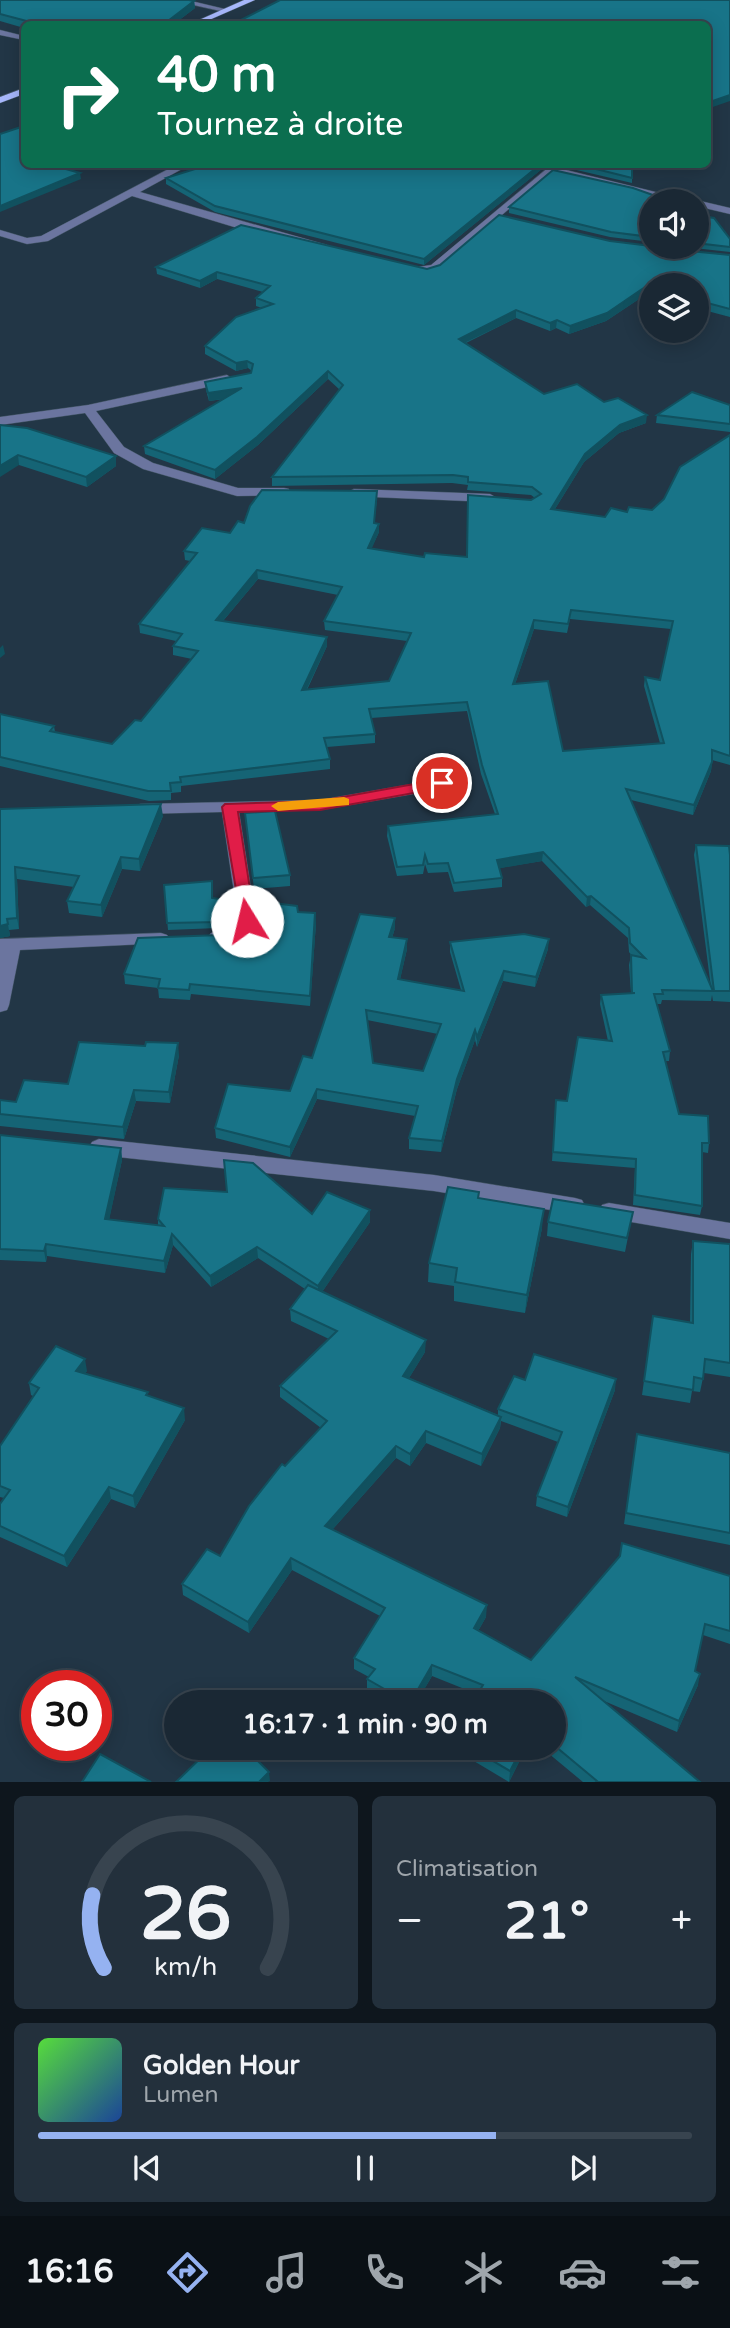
<!DOCTYPE html>
<html lang="fr">
<head>
<meta charset="utf-8">
<style>
  :root { --surface:#1a2834; --page:#23303c; --text:#f1f3f6; --muted:#9fa6ac; --line:#38444f; --accent:#95b2f1 }
  body { margin:0; font-family:"Varela Round",sans-serif; background:var(--page); color:var(--text); height:100vh; display:flex; flex-direction:column; font-size:26px; white-space:nowrap }
  * { box-sizing:border-box; margin:0 }
  p { font-size:23px; color:var(--muted) }
  .icon { flex:none; width:38px; height:38px; fill:none; stroke:currentColor; stroke-width:2; stroke-linecap:round; stroke-linejoin:round }
  .map { position:relative; height:1782px; overflow:hidden }
  .drawer { display:flex; flex-direction:column; gap:14px; padding:14px; background:#0e161d; flex:1 }
  .drawer>* { flex:none }
  .banner { position:absolute; left:21px; top:21px; width:690px; height:147px; border-radius:10px; box-shadow:0 4px 18px #0003,0 0 0 2px var(--line); background:#0b6e4f; color:#fff; overflow:hidden }
  .fabs { position:absolute; left:639px; top:189px; display:grid; gap:14px }
  .fabs a { display:grid; place-items:center; width:70px; height:70px; border-radius:50%; background:var(--surface); box-shadow:0 4px 18px #0003,0 0 0 2px var(--line); font-size:35px }
  .speed { position:absolute; left:21px; top:1670px; display:flex; gap:14px; font-size:35px; font-weight:700; text-align:center }
  .speed>* { display:grid; place-content:center; width:91px; height:91px; border-radius:50%; background:var(--surface); box-shadow:0 4px 18px #0003,0 0 0 2px var(--line); line-height:1 }
  .speed .limit { border:10px solid #d22; background:#fff; color:#111 }
  .pin { position:absolute; display:grid; place-items:center; width:60px; height:60px; color:#fff; margin:-30px; border:4px solid #fff; border-radius:50%; box-shadow:0 2px 7px #0007 }
  .me { position:absolute; width:77px; margin:-38px; rotate:351deg; stroke-linejoin:round; filter:drop-shadow(0 0 5px #0008) }
  .turn { display:flex; align-items:center; gap:24px; height:147px; padding:0 21px; font-size:32px }
  .turn .icon { width:91px; height:91px; stroke-width:2.5 }
  .turn b { display:block; font-size:49px; line-height:60px }
  .big { font-size:52px; font-weight:700; line-height:1.1 }
  .drawer .card { flex:1; display:flex; flex-direction:column; justify-content:center; gap:10px; min-width:0; padding:0 24px; border-radius:10px; background:var(--page) }
  .drawer .dial { align-items:center; gap:0 }
  .dial svg { height:182px; overflow:visible; fill:none; stroke:var(--line); stroke-width:7; stroke-linecap:round; text-anchor:middle }
  .dial text { fill:var(--text); stroke:none }
  .song { display:flex; align-items:center; gap:21px }
  .cover { width:84px; height:84px; border-radius:10px; background:linear-gradient(135deg,hsl(110 70% 55%),hsl(220 70% 35%)) }
  .played { height:7px; border-radius:4px; background:linear-gradient(90deg,var(--accent) 70%,var(--line) 70%) }
  .keys { display:flex; justify-content:space-around; direction:ltr }
  .heat { display:flex; justify-content:space-between; align-items:center; font-size:38px; direction:ltr }
  .drawer .tiles { flex:1; display:grid; gap:14px; grid-template-columns:1fr 1fr }
  .card:last-child { grid-column:span 2 }
  .trip { position:absolute; left:164px; top:1690px; width:402px; height:70px; border-radius:35px; background:var(--surface); box-shadow:0 4px 18px #0003,0 0 0 2px var(--line); font-weight:700; line-height:70px; text-align:center }
  .dock { display:flex; height:112px; justify-content:space-around; align-items:center; background:#0a1015; color:var(--muted) }
  .dock .icon { width:49px; height:49px }
  .dock .on { color:var(--accent) }
  .dock b { font-size:32px; color:var(--text) }
  .map>svg:first-child { display:block }
</style>
</head>
<body>
<div class="map">
<svg width="730" height="1782" viewBox="0 0 730 1782">
  <rect width="100%" height="100%" fill="#223646"/>
  <g fill="none" stroke-linecap="round" stroke-linejoin="round">
    <defs>
      <g id="minor">
        <path d="M171 0H187L229 10 225 12Z"/>
        <path d="M0 30 24 36V40L0 35Z"/>
        <path d="M178 164H191L140 192 327 245 322 248 244 230 132 196 48 241 27 244 0 236V230L27 238 41 236Z"/>
        <path d="M550 166 692 201H675L552 172 438 270 412 272V268L431 265Z"/>
        <path d="M696 200 730 208V214L696 206V201H692Z"/>
        <path d="M227 375 233 379 231 382 96 411 124 447 153 463 238 488H284L289 489V495L237 496 143 469 114 453 85 413 0 425V417L88 405Z"/>
        <path d="M354 489 490 494 497 498 490 502 349 496 347 493Z"/>
        <path d="M442 779 448 780 450 784 448 788 320 810 239 812 256 921 242 935 217 943 208 937 211 933 230 927 238 919 222 812 140 814 132 809 140 804 320 800Z"/>
        <path d="M161 933 167 935 170 939 167 943 20 950 9 1005 7 1010 0 1012V939Z"/>
        <path d="M99 1139 434 1175 575 1198 582 1200 585 1206 582 1212 575 1214 434 1191 99 1155 92 1152 89 1147 92 1142Z"/>
        <path d="M609 1203 730 1223V1239L602 1217 599 1211 602 1205Z"/>
      </g>
      <g id="major">
        <path d="M244 0H255L200 24H190Z"/>
        <path d="M24 88V94L0 103V97Z"/>
      </g>
    </defs>
    <use href="#minor" stroke="#415463" stroke-width="1"/>
    <use href="#major" stroke="#415463" stroke-width="1"/>
    <use href="#minor" fill="#6b759f" fill-rule="evenodd"/>
    <use href="#major" fill="#a6b7fb" fill-rule="evenodd"/>
  </g>
  <g fill="#156475" fill-rule="evenodd">
    <path d="M0 0 194 1 195 8 174 24H24V28L0 21Z"/>
    <path d="M548 164 424 265 215 212 166 184V178Z"/>
    <path d="M551 164H632V183Z"/>
    <path d="M651 201V242L610 237 509 213V207Z"/>
    <path d="M696 215 730 239V252L685 247H696Z"/>
    <path d="M610 241 730 255V317L696 308V285H651V296L645 295 606 321 569 334 556 328 550 331 516 318 466 343 544 394 604 402 646 423 619 433 584 462 555 509 605 517 627 512 652 510 730 435V765L712 760 711 771 693 815 631 800 711 988 694 855 696 845 730 855V1002L713 1001 712 995 711 1001 662 1000 661 1004H657L670 1051 669 1061H665L679 1114 709 1143 708 1153 702 1152V1206L700 1215 633 1205 635 1168 552 1161 556 1100 567 1101 608 1041 600 1004 601 995 631 993 629 965 631 955 632 956 629 952 628 938 590 905 586 907 542 861 499 868 502 878V887L454 892 448 872 428 873 425 864 423 874 397 876 387 836 388 826 495 814 481 774 467 711 371 718 375 734V743L327 747 330 759V769L181 786V792L171 793V800L149 801 0 766V714L54 726 55 732 112 744 141 721 192 659 173 655V646L176 641 140 633 139 624 190 561 185 560 184 551 230 533 244 523 377 499 374 523 379 532 371 549 424 557H467L535 498 531 495 467 490 468 485 452 483 272 486V477L340 390 328 379 258 445 215 479 145 454 144 446 224 399 209 401 206 390 205 382 251 373 252 371 248 368 236 371 205 354V346L262 308 256 306V298L263 292 217 279 200 288 157 274 156 267 427 269ZM258 579 338 595 324 621 325 630 407 641 389 681 307 690 327 646 223 621ZM570 619 671 629 660 680 645 677 644 686 660 743 563 751 515 684 534 629 567 633Z"/>
    <path d="M730 405V432L656 423 657 415Z"/>
    <path d="M0 425 116 466 87 487 19 465Z"/>
    <path d="M0 809 163 816 140 871 122 869 102 917 69 913 67 901 74 887 17 879 19 929 9 930 10 936 0 938Z"/>
    <path d="M245 813 290 875V886L254 889Z"/>
    <path d="M212 881V898L235 911V918L218 928 168 930 164 885Z"/>
    <path d="M298 912 316 923 310 1006 191 994 190 1000 159 998 158 988 125 984 124 974 221 935Z"/>
    <path d="M395 928 392 938 407 939V949L400 979 461 990 450 952V942L548 949 535 987 503 981 477 1047 475 1040 457 1089 441 1152 409 1149V1138L415 1116 317 1099 290 1157 216 1138 215 1128 290 1091ZM367 1020 438 1034 423 1071 373 1063Z"/>
    <path d="M179 1055 170 1103 136 1101 124 1139 0 1126V1100L16 1102 68 1084Z"/>
    <path d="M0 1135 121 1148 122 1160 109 1219 158 1225V1219L312 1214 370 1222 322 1292 425 1352 409 1378 498 1415V1409L525 1380 615 1390 567 1517 536 1506 537 1496 558 1442 501 1421 500 1428 481 1466 426 1443 410 1466 396 1458 332 1530 486 1617 478 1631 531 1660 730 1576V1644L703 1635 695 1671 698 1685 677 1732 604 1701 700 1782H583L542 1748H555V1703L477 1694 432 1676 416 1703H389L367 1691V1679L369 1677 354 1669V1658L380 1616 292 1570 249 1633 183 1595 182 1584 220 1556 285 1466 321 1428 280 1397V1386L329 1339 291 1321 290 1309 305 1289 258 1258 211 1287 173 1245 165 1273 47 1256 46 1262 0 1260Z"/>
    <path d="M479 1198 542 1228 525 1313 454 1301V1286L428 1282 429 1263Z"/>
    <path d="M633 1212 625 1252 547 1236 548 1222Z"/>
    <path d="M693 1241 730 1244V1377L704 1373 700 1392 692 1391 690 1403 642 1395 653 1316 690 1322 691 1254Z"/>
    <path d="M87 1371 85 1373 148 1396 185 1420 135 1508 111 1499 67 1567 0 1537V1504L4 1498 0 1497V1446L33 1396 31 1395 29 1383Z"/>
    <path d="M637 1434 730 1453V1545L624 1524Z"/>
    <path d="M452 1748H526L509 1782Z"/>
  </g>
  <g fill="#11515f">
    <path d="M194 1 195 8 174 24H164Z"/>
    <path d="M730 95V101L707 109V103Z"/>
    <path d="M69 164H83L63 174 62 168Z"/>
    <path d="M541 164H548L424 265V259Z"/>
    <path d="M80 173 81 179 0 212V206Z"/>
    <path d="M217 272V279L200 288V281Z"/>
    <path d="M645 287V295L606 321 569 334 570 326Z"/>
    <path d="M516 310V318L458 346 459 339Z"/>
    <path d="M557 320 556 328 550 331V323Z"/>
    <path d="M247 361 248 368 236 371V363Z"/>
    <path d="M328 371V379L258 445 215 479V470Z"/>
    <path d="M242 388 243 396 209 401 208 393Z"/>
    <path d="M647 415 646 423 619 433 584 462 550 517 551 509 585 454 620 425Z"/>
    <path d="M18 455 19 465 0 477V466Z"/>
    <path d="M116 456V466L87 487 86 477Z"/>
    <path d="M379 524V532L368 557V548Z"/>
    <path d="M257 570 258 579 216 629V620Z"/>
    <path d="M534 620V629L512 693 513 684Z"/>
    <path d="M327 637V646L302 699V690Z"/>
    <path d="M3 645 5 654 0 658V648Z"/>
    <path d="M712 762 711 771 693 815 694 805Z"/>
    <path d="M161 804 163 816 140 871 139 859Z"/>
    <path d="M543 852 542 861 496 869 497 860Z"/>
    <path d="M121 857 122 869 102 917 101 905Z"/>
    <path d="M15 867 17 879 19 929 17 918Z"/>
    <path d="M591 896 590 905 586 907 587 897Z"/>
    <path d="M235 911V918L218 928V922Z"/>
    <path d="M315 913 316 923 310 1006V996Z"/>
    <path d="M395 918V928L389 947V937Z"/>
    <path d="M7 919 10 936 0 938V926Z"/>
    <path d="M407 939V949L398 989V979Z"/>
    <path d="M549 939 548 949 535 987 536 977Z"/>
    <path d="M504 971 503 981 477 1047V1037Z"/>
    <path d="M475 1030V1040L457 1089 441 1152 442 1141 457 1079Z"/>
    <path d="M178 1043 179 1055 170 1103 169 1092Z"/>
    <path d="M317 1089V1099L290 1157V1147Z"/>
    <path d="M134 1090 136 1101 124 1139 123 1127Z"/>
    <path d="M121 1148 122 1160 107 1230 105 1219Z"/>
    <path d="M544 1209 542 1228 525 1313 527 1295Z"/>
    <path d="M370 1210V1222L318 1298V1286Z"/>
    <path d="M172 1234 173 1245 165 1273 164 1261Z"/>
    <path d="M46 1244 47 1256 46 1262 44 1251Z"/>
    <path d="M257 1247 258 1258 211 1287 210 1276Z"/>
    <path d="M426 1340 425 1352 403 1388V1376Z"/>
    <path d="M85 1359 87 1371 78 1383 76 1371Z"/>
    <path d="M616 1379 615 1390 567 1517 568 1507Z"/>
    <path d="M184 1408 185 1420 135 1508 133 1496Z"/>
    <path d="M501 1417 500 1428 481 1466 482 1454Z"/>
    <path d="M426 1431V1443L410 1466V1454Z"/>
    <path d="M396 1446V1458L325 1538V1526Z"/>
    <path d="M109 1487 111 1499 67 1567 64 1556Z"/>
    <path d="M291 1558 292 1570 249 1633 248 1622Z"/>
    <path d="M487 1605 486 1617 473 1640 474 1628Z"/>
    <path d="M432 1665V1676L416 1703H410Z"/>
    <path d="M700 1674 698 1685 677 1732 679 1721Z"/>
    <path d="M522 1748H526L509 1782 510 1771Z"/>
    <path d="M269 1772 270 1781 268 1782H259Z"/>
  </g>
  <g fill="#187488" stroke="#11515f" stroke-width="2" fill-rule="evenodd">
    <path d="M0 0H189L194 1 164 24H38L0 14Z"/>
    <path d="M280 0H730V95L707 103V24H233Z"/>
    <path d="M24 126V164H69L62 168 80 173 0 206V134Z"/>
    <path d="M211 164H541L424 259 215 206 166 178Z"/>
    <path d="M576 164H632V178Z"/>
    <path d="M553 170 633 188 670 201H651V237L611 232 509 207Z"/>
    <path d="M499 215 610 241 651 246V247L730 255V309L696 300V285H651V289L645 287 607 313 570 326 557 320 550 323 516 310 459 339 544 394 577 384 604 402 618 398 647 415 620 425 585 454 551 509 605 517 611 508 627 512 629 507 652 510 664 499 680 467 730 435V756L712 750V762L694 805 626 789 713 991 662 990 663 994H654L670 1051 663 1052 679 1114 708 1116 709 1143H702V1206L635 1195 636 1159 553 1152 556 1100 567 1101 578 1037 612 1041 601 995 635 993H632L631 955 645 958 630 943 629 928 591 896 587 897 543 852 497 860 502 878 454 883 448 863 428 864 425 855 423 865 397 867 388 826 498 814 482 765 467 702 369 709 375 734 324 738 330 759 180 777 181 782 170 783 171 791H148L0 757V714L54 726 50 731 112 744 135 720 141 721 198 651 173 646 182 634 139 624 197 553 184 551 202 528 230 533 238 521 244 523 250 506 262 490 377 491 374 523 379 524 368 548 424 557 425 553 467 557 468 495 531 500 541 494 532 487 468 482V477L453 475 272 477 343 385 328 371 257 437 215 470 144 446 242 388 208 393 205 382 251 373 253 364 247 361 236 363 205 346 236 317 273 304 256 298 270 286 217 272 200 281 156 267 241 225 427 269 440 265ZM257 570 342 587 324 621 411 633 389 681 302 690 327 637 216 620ZM571 610 673 621 660 680 645 677 664 743 563 751 548 681 513 684 534 620 568 624Z"/>
    <path d="M696 215 714 218 730 239V247L696 243Z"/>
    <path d="M692 392 730 405V424L657 415Z"/>
    <path d="M0 425 27 428 116 456 86 477 18 455 0 466Z"/>
    <path d="M161 804 139 859 121 857 101 905 67 901 79 876 15 867 17 918 7 919 8 924 0 926V809Z"/>
    <path d="M275 811 290 875 253 878 245 813Z"/>
    <path d="M696 845 729 846 730 855V991H714Z"/>
    <path d="M212 881V898L233 901 235 911 218 922 167 923 164 885Z"/>
    <path d="M257 901 297 906 298 912 315 913 310 996 190 984 189 990 158 988 160 979 124 974 138 938 221 935 243 927 257 913Z"/>
    <path d="M360 914 395 918 389 937 407 939 398 979 464 991 450 942 524 934 549 939 536 977 504 971 477 1037 475 1030 457 1079 442 1141 409 1138 418 1106 317 1089 290 1147 215 1128 228 1084 290 1091 303 1056 312 1058ZM366 1010 441 1024 423 1071 373 1063Z"/>
    <path d="M79 1042 145 1046 146 1042 178 1043 169 1092 134 1090 123 1127 0 1114V1100L16 1102 24 1080 68 1084Z"/>
    <path d="M0 1135 121 1148 105 1219 164 1226 158 1219 164 1188 227 1192 224 1160 253 1163 312 1214 327 1192 370 1210 318 1286 257 1247 210 1276 172 1234 164 1261 46 1244 44 1251 0 1249Z"/>
    <path d="M448 1187 479 1192 478 1198 544 1209 527 1295 455 1282 457 1268 429 1263Z"/>
    <path d="M553 1199 633 1212 627 1238 548 1222Z"/>
    <path d="M693 1241 730 1244V1363L705 1359 703 1379 694 1377 693 1390 644 1381 653 1316 693 1323Z"/>
    <path d="M308 1285 426 1340 403 1376 501 1417 482 1454 426 1431 410 1454 396 1446 325 1526 487 1605 474 1628 531 1660 620 1556 622 1543 730 1576V1631L705 1624 695 1671 700 1674 679 1721 575 1677 700 1782H596L597 1781 555 1746V1703H472L483 1685 432 1665 410 1703H409L367 1679 375 1669 354 1658 385 1608 291 1558 248 1622 182 1584 207 1549 220 1556 249 1506 282 1464 285 1466 327 1421 280 1386 337 1331 290 1309Z"/>
    <path d="M56 1346 85 1359 76 1371 148 1392 146 1395 184 1408 133 1496 109 1487 64 1556 0 1526V1504L10 1490 0 1486V1446L39 1388 29 1383Z"/>
    <path d="M534 1354 616 1379 568 1507 537 1496 562 1432 498 1409 514 1376 525 1380Z"/>
    <path d="M637 1434 730 1453V1533L626 1513Z"/>
    <path d="M211 1748H245L269 1772 259 1782H176Z"/>
    <path d="M471 1748H522L510 1771Z"/>
    <path d="M100 1754 151 1782H82Z"/>
  </g>
  <path fill="#e11d48" stroke="#92132f" stroke-width="2" d="M442 779 447 780V787L320 810 238 812 255 921 247 926 242 925 222 807 225 804 320 801Z"/>
  <path fill="#f59e0b" d="M344 797 349 799V805L278 811 271 806 278 802Z"/>
</svg>
<div class="fabs">
<a><svg class="icon" aria-label="sound" viewBox="0 0 24 24"><path d="M4 9h4l5-4v14l-5-4H4zM17 9q2 3 0 6"/></svg></a>
<a><svg class="icon" aria-label="layers" viewBox="0 0 24 24"><path d="M12 4l9 5-9 5-9-5zM3 14l9 5 9-5"/></svg></a>
</div>
<div class="speed"><div class="limit">30</div></div>
<div class="pin" style="left:442px;top:783px;background:#d93025"><svg class="icon" aria-label="arrive" viewBox="0 0 24 24"><path d="M6 21V4h12l-3 4 3 4H6"/></svg></div>
<svg class="me" style="left:247px;top:921px" viewBox="-20 -20 40 40"><circle r="19" fill="#fff"/><path d="M0-13L10 11 0 6-10 11z" fill="#e11d48"/></svg>
<div class="trip">16:17 · 1 min · 90 m</div>
<div class="banner">
<div class="turn"><svg class="icon" aria-label="right" viewBox="0 0 24 24"><path d="M7 20v-9h11M14 6l5 5-5 5"/></svg><div><b>40 m</b>Tournez à droite</div></div>
</div>
</div>
<section class="drawer">
<div class="tiles">
<div class="card dial"><svg viewBox="0 0 100 80">
<path d="M14 69A42 42 0 1 1 86 69"/>
<path d="M14 69A42 42 0 0 1 9 37" stroke="#95b2f1"/>
<text x="50" y="56" font-size="32" font-weight="700">26</text>
<text x="50" y="72" font-size="11">km/h</text>
</svg></div>
<div class="card"><p>Climatisation</p>
<div class="heat"><a>−</a><b class="big">21°</b><a>+</a></div>
</div>
<div class="card">
<div class="song"><i class="cover"></i><div><b>Golden Hour</b><p>Lumen</p></div></div>
<div class="played"></div>
<div class="keys"><svg class="icon" aria-label="previous" viewBox="0 0 24 24"><path d="M18 5L8 12l10 7zM5 5v14"/></svg><svg class="icon" aria-label="pause" viewBox="0 0 24 24"><path d="M8 5v14M16 5v14"/></svg><svg class="icon" aria-label="next" viewBox="0 0 24 24"><path d="M6 5l10 7-10 7zM19 5v14"/></svg></div>
</div>
</div>
</section>
<nav class="dock">
<b>16:16</b>
<svg class="icon on" aria-label="directions" viewBox="0 0 24 24"><path d="M12 3l9 9-9 9-9-9zM9 14v-3h6M13 9l2 2-2 2"/></svg>
<svg class="icon" aria-label="music" viewBox="0 0 24 24"><path d="M9 18V5l10-2v13"/><circle cx="6" cy="18" r="3"/><circle cx="16" cy="16" r="3"/></svg>
<svg class="icon" aria-label="phone" viewBox="0 0 24 24"><path d="M5 4h4l2 5-3 2q2 4 5 5l2-3 5 2v4C11 20 4 13 5 4z"/></svg>
<svg class="icon" aria-label="climate" viewBox="0 0 24 24"><path d="M12 3v18M4 7l16 10M4 17L20 7"/></svg>
<svg class="icon" aria-label="car" viewBox="0 0 24 24"><path d="M5 17H2v-5l4-1 3-4h7l3 4 3 1v5h-3M9 17h6M6 11h13"/><circle cx="7" cy="17" r="2"/><circle cx="17" cy="17" r="2"/></svg>
<svg class="icon" aria-label="filters" viewBox="0 0 24 24"><path d="M4 7h16M4 17h16"/><circle cx="9" cy="7" r="2"/><circle cx="15" cy="17" r="2"/></svg>
</nav>
</body>
</html>
